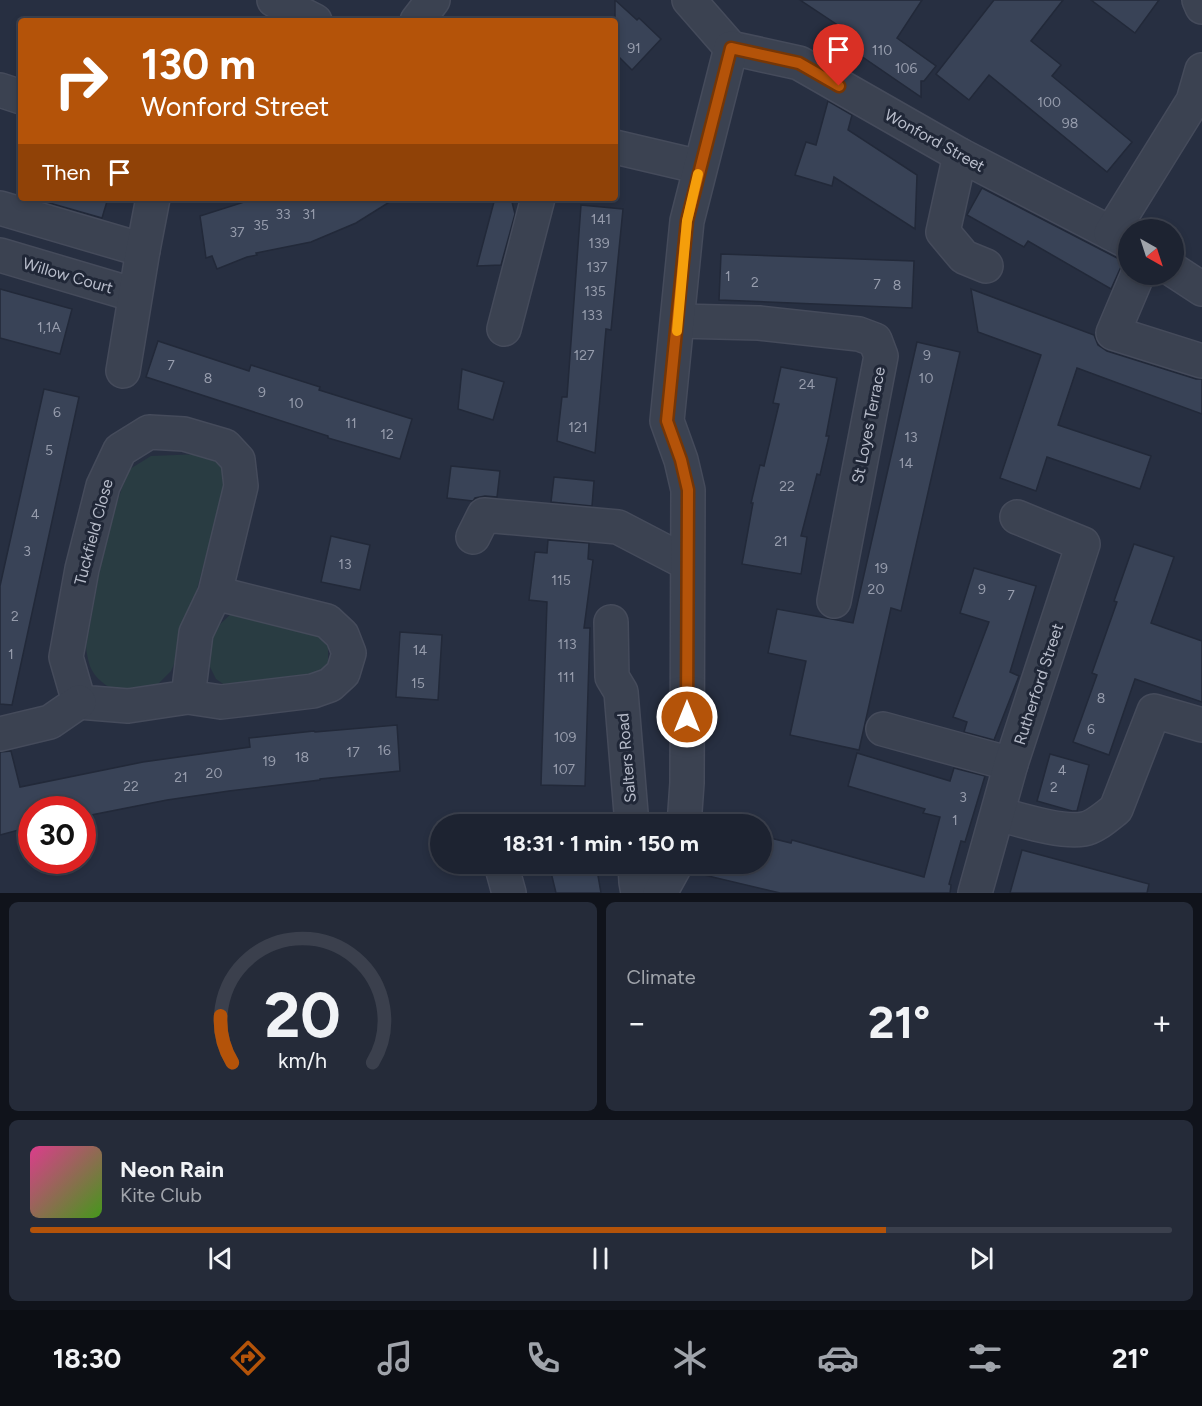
<!DOCTYPE html>
<html lang="en">
<head>
<meta charset="utf-8">
<style>
  :root { --surface:#1d2331; --page:#252b39; --text:#f1f3f6; --muted:#a0a4ab; --line:#3b404d; --accent:#b45309 }
  body { margin:0; font-family:Figtree,sans-serif; background:var(--page); color:var(--text); height:100vh; display:flex; flex-direction:column; font-size:22px; white-space:nowrap }
  * { box-sizing:border-box; margin:0 }
  p { font-size:20px; color:var(--muted) }
  .icon { flex:none; width:33px; height:33px; fill:none; stroke:currentColor; stroke-width:2; stroke-linecap:round; stroke-linejoin:round }
  .map { position:relative; height:893px; overflow:hidden }
  .details { display:flex; flex-direction:column; gap:9px; padding:9px; background:#10131b; flex:1 }
  .details>* { flex:none }
  .hud { position:absolute; left:18px; top:18px; width:600px; height:183px; border-radius:6px; box-shadow:0 3px 9px #0003,0 0 0 2px var(--line); background:#b45309; color:#fff; overflow:hidden }
  .needle { width:39px; rotate:141deg }
  .fabs { position:absolute; left:1118px; top:219px; display:grid; gap:12px }
  .fabs a { display:grid; place-items:center; width:66px; height:66px; border-radius:50%; background:var(--surface); box-shadow:0 3px 9px #0003,0 0 0 2px var(--line); font-size:30px }
  .speed { position:absolute; left:18px; top:796px; display:flex; gap:12px; font-size:30px; font-weight:700; text-align:center }
  .speed>* { display:grid; place-content:center; width:78px; height:78px; border-radius:50%; background:var(--surface); box-shadow:0 3px 9px #0003,0 0 0 2px var(--line); line-height:1 }
  .speed .limit { border:9px solid #d22; background:#fff; color:#111 }
  .pin { position:absolute; display:grid; place-items:center; width:51px; height:51px; color:#fff; margin:-62px -26px; border-radius:50% 50% 50% 0; rotate:-45deg; box-shadow:0 0 6px #0007 }
  .pin .icon { rotate:45deg }
  .me { position:absolute; width:66px; margin:-33px; rotate:0deg; stroke-linejoin:round; filter:drop-shadow(0 0 4px #0008) }
  .turn { display:flex; align-items:center; gap:21px; height:126px; padding:0 24px; font-size:27px }
  .turn .icon { width:78px; height:78px; stroke-width:2.5 }
  .turn b { display:block; font-size:42px; line-height:51px }
  .then { display:flex; align-items:center; height:57px; padding:0 24px; background:#0003; gap:12px; font-size:22px }
  .big { font-size:45px; font-weight:700; line-height:1.1 }
  .details .tile { flex:1; display:flex; flex-direction:column; justify-content:center; gap:9px; min-width:0; padding:0 21px; border-radius:9px; background:var(--page) }
  .details .dial { align-items:center; gap:0 }
  .dial svg { height:156px; overflow:visible; fill:none; stroke:var(--line); stroke-width:7; stroke-linecap:round; text-anchor:middle }
  .dial text { fill:var(--text); stroke:none }
  .song { display:flex; align-items:center; gap:18px }
  .cover { width:72px; height:72px; border-radius:9px; background:linear-gradient(135deg,hsl(330 70% 55%),hsl(100 70% 35%)) }
  .played { height:6px; border-radius:3px; background:linear-gradient(90deg,var(--accent) 75%,var(--line) 75%) }
  .keys { display:flex; justify-content:space-around; direction:ltr }
  .heat { display:flex; justify-content:space-between; align-items:center; font-size:33px; direction:ltr }
  .details .tiles { flex:1; display:grid; gap:9px; grid-template-columns:1fr 1fr }
  .tile:last-child { grid-column:span 2 }
  .trip { position:absolute; left:430px; top:814px; width:342px; height:60px; border-radius:30px; background:var(--surface); box-shadow:0 3px 9px #0003,0 0 0 2px var(--line); font-weight:700; line-height:60px; text-align:center }
  .tabs { display:flex; height:96px; justify-content:space-around; align-items:center; background:#0c0e14; color:var(--muted) }
  .tabs .icon { width:42px; height:42px }
  .tabs .on { color:var(--accent) }
  .tabs b { font-size:27px; color:var(--text) }
  .map>svg:first-child { display:block }
</style>
</head>
<body>
<div class="map">
<svg width="1202" height="893" viewBox="0 0 1202 893">
  <rect width="100%" height="100%" fill="#272f41"/>
  <g fill="#293c42">
    <path d="M201 454 223 464 227 480 180 651 171 671 156 686 116 692C95 678 89 673 86 647L106 535 122 488 130 469 151 456Z"/>
    <path d="M232 613 305 625 328 642V665L316 679 233 691 216 679 208 663 207 648 216 628Z"/>
  </g>
  <g fill="#394357" stroke="#222939" stroke-width="1.5">
    <path d="M615 0 637 20 639 18 661 39 632 70 615 53Z"/>
    <path d="M800 0H922L897 38 936 66 924 81H921V97L829 34 836 24Z"/>
    <path d="M994 0H1063L1031 41 1061 65 1052 76 1132 142 1107 172 989 75 969 100 936 74Z"/>
    <path d="M1091 0H1159L1135 33Z"/>
    <path d="M828 101 852 115 848 130 917 175 915 229 834 177 832 186 795 175 806 142 816 145Z"/>
    <path d="M982 188 1119 259 1126 260 1121 267 1111 289 1028 241 1024 247 967 215Z"/>
    <path d="M32 198H108L102 218Z"/>
    <path d="M257 198H396L356 223 311 242 256 253 257 255 247 257 217 269 212 256 206 258 200 216Z"/>
    <path d="M495 198H511L515 214 501 265 477 266Z"/>
    <path d="M581 205 623 209 611 330 606 329 595 453 557 441 562 397H567Z"/>
    <path d="M721 254 914 261 912 308 719 300Z"/>
    <path d="M0 289 72 309 60 354 0 338Z"/>
    <path d="M971 289 1094 335 1098 345 1107 351 1196 379H1202V414L1077 368 1058 425 1151 456 1140 489 1047 457 1036 491 1000 478 1041 355 978 332Z"/>
    <path d="M158 341 249 371 251 365 320 387 319 390 412 419 400 459 328 438V436L146 377Z"/>
    <path d="M917 342 960 352 901 611 891 608 859 750 790 735 806 661 768 653 777 609 853 623Z"/>
    <path d="M781 367 837 378 826 436H829L820 475 817 474 801 536 807 537 801 574 742 564 753 503H751L760 465 764 466 779 404 773 403Z"/>
    <path d="M462 369 504 382 493 420 458 409Z"/>
    <path d="M44 389 79 397 12 705 0 704V586Z"/>
    <path d="M451 466 500 471 497 497 485 496 475 498 473 501 447 498Z"/>
    <path d="M554 477 594 481 592 506 551 502Z"/>
    <path d="M331 536 370 545 360 590 321 582Z"/>
    <path d="M548 540 589 543 588 559 593 560 584 628H590L585 786 541 785 547 602 529 600 535 552 547 553Z"/>
    <path d="M1134 544 1174 557 1151 623 1202 641V702L1135 679 1109 755 1073 742 1097 675 1092 673 1117 602 1114 601Z"/>
    <path d="M974 568 1036 586 1010 672 1019 676 994 740 964 732 967 722 953 717 989 622 960 613Z"/>
    <path d="M400 632 442 635 438 700 396 697Z"/>
    <path d="M397 725 400 771 320 779V780L229 791 167 800 86 816 85 810H26L30 827 0 835V752L11 751 20 787 143 762 250 747 249 738 314 731 315 732Z"/>
    <path d="M857 753 950 781 954 768 985 776 965 842 961 841 949 884 951 885 950 893H780L704 875 705 864H762V836L791 843 792 840 924 877 940 817 923 813 925 809 848 786Z"/>
    <path d="M1050 754 1089 765 1077 811H1072L1037 801Z"/>
    <path d="M1022 850 1149 884 1147 893H1010Z"/>
    <path d="M549 864H596L601 893H556Z"/>
  </g>
  <g fill="none" stroke-linecap="round" stroke-linejoin="round">
    <defs>
      <g id="minor">
        <path d="M274 0 315 21"/>
        <path d="M689 0 731 48 799 63 960 155 1128 242"/>
        <path d="M1199 0 1202 7"/>
        <path d="M417 21 433 0"/>
        <path d="M0 90 21 97"/>
        <path d="M615 147 700 167"/>
        <path d="M960 155 943 232 964 257 986 266"/>
        <path d="M0 208 143 250"/>
        <path d="M1111 233 1193 101 1202 70"/>
        <path d="M0 255 135 295"/>
        <path d="M1173 270 1202 289"/>
        <path d="M1138 274 1113 333 1202 361"/>
        <path d="M678 321 759 323 859 334 875 340 881 356 834 601"/>
        <path d="M504 329 538 198"/>
        <path d="M123 371 143 250 153 198"/>
        <path d="M473 537 484 515 618 527 687 563"/>
        <path d="M611 622 612 677 621 692 632 825"/>
        <path d="M188 697 196 633 215 593 241 486 238 460 225 446 184 434 149 432 120 450 103 486 82 569 66 657 79 702 128 706 188 697 221 702 313 691 330 685 343 673 349 653 342 635 327 621 215 593"/>
        <path d="M883 729 1011 764"/>
        <path d="M0 734 50 722 79 702"/>
        <path d="M998 814C1021 820 1061 833 1084 829 1095 827 1107 816 1116 809L1154 711 1202 725"/>
        <path d="M684 825 687 783 688 490 681 460 667 421 687 221 731 48"/>
        <path d="M501 864 509 893"/>
        <path d="M635 864 636 882 638 893"/>
        <path d="M660 893 676 864"/>
        <path d="M975 893 1011 764 1083 544 1017 517"/>
      </g>
    </defs>
    <use href="#minor" stroke="#454b5b" stroke-width="36"/>
    <use href="#minor" stroke="#3b4251" stroke-width="33"/>
  </g>
  <g fill="none" stroke-linecap="round" stroke-linejoin="round">
    <defs>
      <path id="route" d="M687 717 688 490 681 460 667 421 687 221 731 48 799 63 839 86"/>
    </defs>
    <use href="#route" stroke="#753606" stroke-width="15"/>
    <use href="#route" stroke="#b45309" stroke-width="10"/>
    <path stroke="#f59e0b" stroke-width="10" d="M677 331 687 221 698 174"/>
  </g>
  <g text-anchor="middle" stroke-width="6" stroke-linejoin="round" paint-order="stroke">
    <g font-size="14" fill="#969cac">
      <text x="634" y="53">91</text>
      <text x="882" y="55">110</text>
      <text x="906" y="73">106</text>
      <text x="1049" y="107">100</text>
      <text x="1070" y="128">98</text>
      <text x="283" y="219">33</text>
      <text x="309" y="219">31</text>
      <text x="601" y="224">141</text>
      <text x="261" y="230">35</text>
      <text x="237" y="237">37</text>
      <text x="599" y="248">139</text>
      <text x="597" y="272">137</text>
      <text x="728" y="281">1</text>
      <text x="755" y="287">2</text>
      <text x="877" y="289">7</text>
      <text x="897" y="290">8</text>
      <text x="595" y="296">135</text>
      <text x="592" y="320">133</text>
      <text x="49" y="332">1,1A</text>
      <text x="584" y="360">127</text>
      <text x="927" y="360">9</text>
      <text x="171" y="370">7</text>
      <text x="208" y="383">8</text>
      <text x="926" y="383">10</text>
      <text x="807" y="389">24</text>
      <text x="262" y="397">9</text>
      <text x="296" y="408">10</text>
      <text x="57" y="417">6</text>
      <text x="351" y="428">11</text>
      <text x="578" y="432">121</text>
      <text x="387" y="439">12</text>
      <text x="911" y="442">13</text>
      <text x="49" y="455">5</text>
      <text x="906" y="468">14</text>
      <text x="787" y="491">22</text>
      <text x="35" y="519">4</text>
      <text x="781" y="546">21</text>
      <text x="27" y="556">3</text>
      <text x="345" y="569">13</text>
      <text x="881" y="573">19</text>
      <text x="561" y="585">115</text>
      <text x="876" y="594">20</text>
      <text x="982" y="594">9</text>
      <text x="1011" y="600">7</text>
      <text x="15" y="621">2</text>
      <text x="567" y="649">113</text>
      <text x="420" y="655">14</text>
      <text x="11" y="659">1</text>
      <text x="566" y="682">111</text>
      <text x="418" y="688">15</text>
      <text x="1101" y="703">8</text>
      <text x="1091" y="734">6</text>
      <text x="565" y="742">109</text>
      <text x="384" y="755">16</text>
      <text x="353" y="757">17</text>
      <text x="302" y="762">18</text>
      <text x="269" y="766">19</text>
      <text x="564" y="774">107</text>
      <text x="1062" y="775">4</text>
      <text x="214" y="778">20</text>
      <text x="181" y="782">21</text>
      <text x="131" y="791">22</text>
      <text x="1054" y="792">2</text>
      <text x="963" y="802">3</text>
      <text x="955" y="825">1</text>
    </g>
    <g font-size="16" fill="#b8bdcb" stroke="#202737">
      <text transform="translate(935 140) rotate(29)" y="6">Wonford Street</text>
      <text transform="translate(68 275) rotate(16)" y="6">Willow Court</text>
      <text transform="translate(868 425) rotate(-79)" y="6">St Loyes Terrace</text>
      <text transform="translate(93 532) rotate(-75)" y="6">Tuckfield Close</text>
      <text transform="translate(1038 684) rotate(-72)" y="6">Rutherford Street</text>
      <text transform="translate(626 758) rotate(-95)" y="6">Salters Road</text>
    </g>
  </g>
</svg>
<div class="fabs">
<a><svg class="needle" viewBox="-14 -14 28 28"><path d="M0-13l5 13h-10z" fill="#e53935"/><path d="M0 13l5-13h-10z" fill="#a0a4ab"/></svg></a>
</div>
<div class="speed"><div class="limit">30</div></div>
<div class="pin" style="left:839px;top:86px;background:#d93025"><svg class="icon" aria-label="arrive" viewBox="0 0 24 24"><path d="M6 21V4h12l-3 4 3 4H6"/></svg></div>
<svg class="me" style="left:687px;top:717px" viewBox="-20 -20 40 40"><circle r="17" fill="#b45309" stroke="#fff" stroke-width="3"/><path d="M0-11L8 9 0 5-8 9z" fill="#fff"/></svg>
<div class="trip">18:31 · 1 min · 150 m</div>
<div class="hud">
<div class="turn"><svg class="icon" aria-label="right" viewBox="0 0 24 24"><path d="M7 20v-9h11M14 6l5 5-5 5"/></svg><div><b>130 m</b>Wonford Street</div></div>
<div class="then">Then<svg class="icon" aria-label="arrive" viewBox="0 0 24 24"><path d="M6 21V4h12l-3 4 3 4H6"/></svg></div>
</div>
</div>
<section class="details">
<div class="tiles">
<div class="tile dial"><svg viewBox="0 0 100 80">
<path d="M14 69A42 42 0 1 1 86 69"/>
<path d="M14 69A42 42 0 0 1 8 45" stroke="#b45309"/>
<text x="50" y="56" font-size="32" font-weight="700">20</text>
<text x="50" y="72" font-size="11">km/h</text>
</svg></div>
<div class="tile"><p>Climate</p>
<div class="heat"><a>−</a><b class="big">21°</b><a>+</a></div>
</div>
<div class="tile">
<div class="song"><i class="cover"></i><div><b>Neon Rain</b><p>Kite Club</p></div></div>
<div class="played"></div>
<div class="keys"><svg class="icon" aria-label="previous" viewBox="0 0 24 24"><path d="M18 5L8 12l10 7zM5 5v14"/></svg><svg class="icon" aria-label="pause" viewBox="0 0 24 24"><path d="M8 5v14M16 5v14"/></svg><svg class="icon" aria-label="next" viewBox="0 0 24 24"><path d="M6 5l10 7-10 7zM19 5v14"/></svg></div>
</div>
</div>
</section>
<nav class="tabs">
<b>18:30</b>
<svg class="icon on" aria-label="directions" viewBox="0 0 24 24"><path d="M12 3l9 9-9 9-9-9zM9 14v-3h6M13 9l2 2-2 2"/></svg>
<svg class="icon" aria-label="music" viewBox="0 0 24 24"><path d="M9 18V5l10-2v13"/><circle cx="6" cy="18" r="3"/><circle cx="16" cy="16" r="3"/></svg>
<svg class="icon" aria-label="phone" viewBox="0 0 24 24"><path d="M5 4h4l2 5-3 2q2 4 5 5l2-3 5 2v4C11 20 4 13 5 4z"/></svg>
<svg class="icon" aria-label="climate" viewBox="0 0 24 24"><path d="M12 3v18M4 7l16 10M4 17L20 7"/></svg>
<svg class="icon" aria-label="car" viewBox="0 0 24 24"><path d="M5 17H2v-5l4-1 3-4h7l3 4 3 1v5h-3M9 17h6M6 11h13"/><circle cx="7" cy="17" r="2"/><circle cx="17" cy="17" r="2"/></svg>
<svg class="icon" aria-label="filters" viewBox="0 0 24 24"><path d="M4 7h16M4 17h16"/><circle cx="9" cy="7" r="2"/><circle cx="15" cy="17" r="2"/></svg>
<b>21°</b>
</nav>
</body>
</html>
